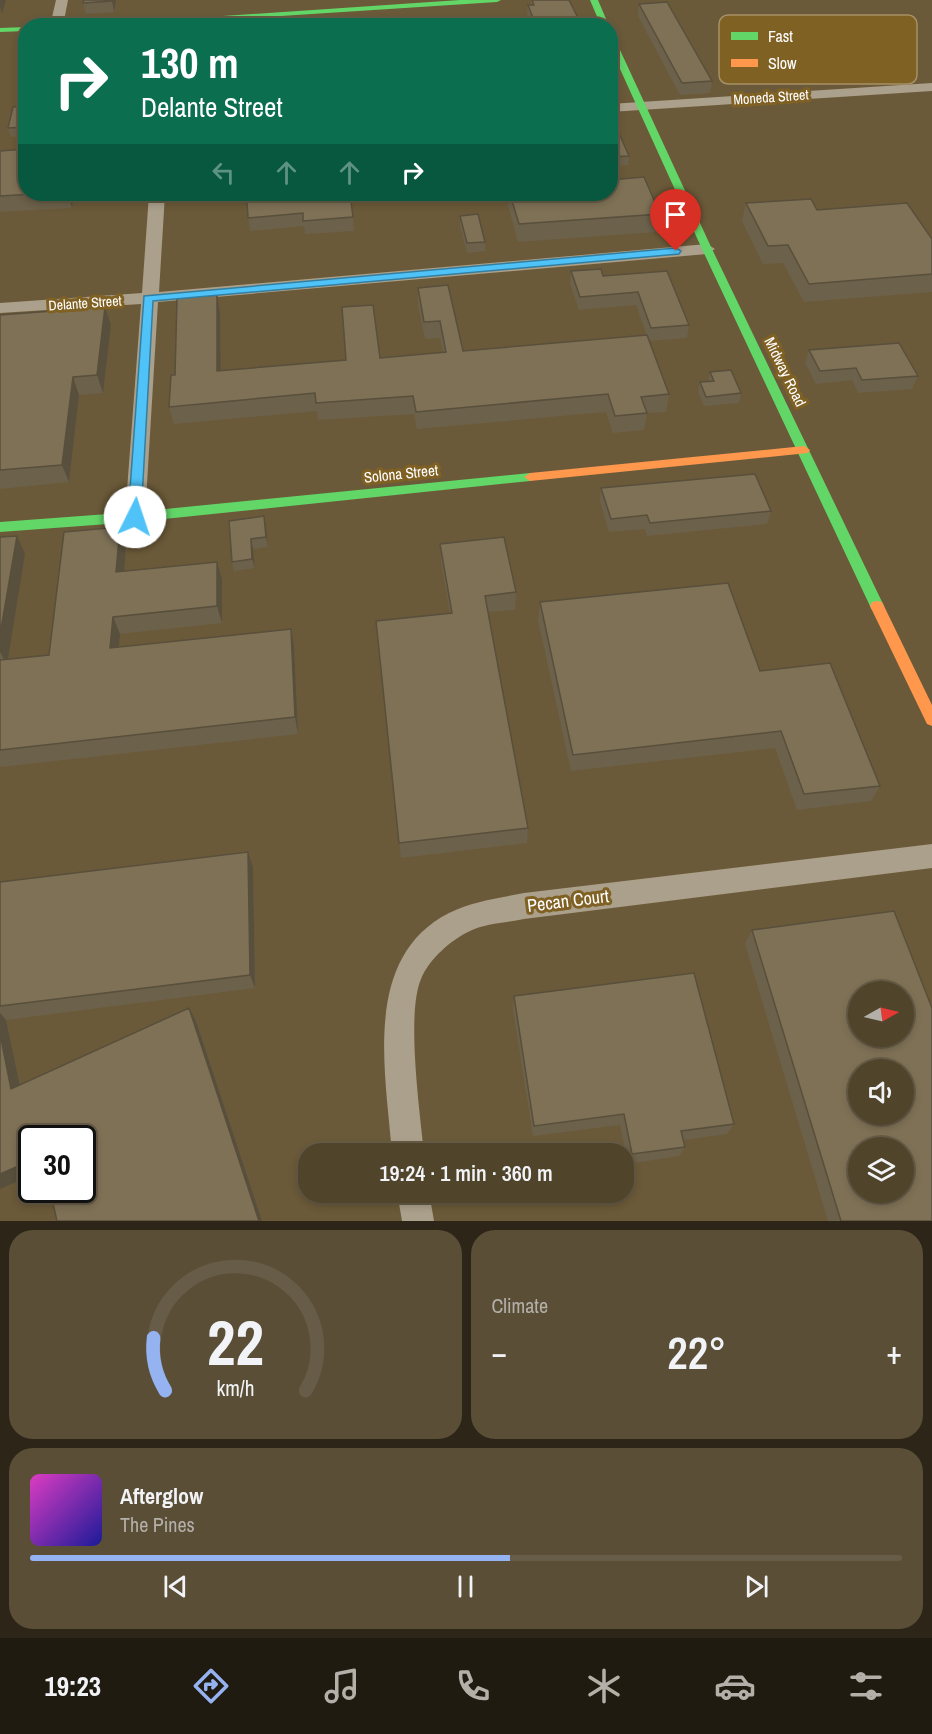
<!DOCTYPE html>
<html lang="en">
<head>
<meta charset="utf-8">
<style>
  :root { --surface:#50442b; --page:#5a4e37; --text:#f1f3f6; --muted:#b4b0a9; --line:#675c47; --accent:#95b2f1 }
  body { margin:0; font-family:"Archivo Narrow",sans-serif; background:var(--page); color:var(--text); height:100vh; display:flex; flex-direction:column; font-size:22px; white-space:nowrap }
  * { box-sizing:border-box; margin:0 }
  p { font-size:20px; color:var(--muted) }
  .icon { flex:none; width:33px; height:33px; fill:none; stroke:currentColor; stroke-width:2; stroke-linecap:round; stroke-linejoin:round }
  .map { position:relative; height:1221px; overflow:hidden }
  .sheet { display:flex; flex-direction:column; gap:9px; padding:9px; background:#2c2518; flex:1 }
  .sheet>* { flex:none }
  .top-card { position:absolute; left:18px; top:18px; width:600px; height:183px; border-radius:24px; box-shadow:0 3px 9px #0003,0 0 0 2px var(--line); background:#0b6e4f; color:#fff; overflow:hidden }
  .needle { width:39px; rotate:82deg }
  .fabs { position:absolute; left:848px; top:981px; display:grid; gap:12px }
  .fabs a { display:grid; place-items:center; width:66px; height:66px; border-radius:50%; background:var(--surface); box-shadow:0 3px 9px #0003,0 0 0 2px var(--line); font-size:30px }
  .speed { position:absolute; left:18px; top:1125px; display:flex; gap:12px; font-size:30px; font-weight:700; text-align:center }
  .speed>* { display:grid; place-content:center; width:78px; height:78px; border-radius:50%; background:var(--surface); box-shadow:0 3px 9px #0003,0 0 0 2px var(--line); line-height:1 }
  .speed .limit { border:3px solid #111; border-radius:9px; background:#fff; color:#111 }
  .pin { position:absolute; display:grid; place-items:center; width:51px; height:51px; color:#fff; margin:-62px -26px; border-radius:50% 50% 50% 0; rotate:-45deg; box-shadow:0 0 6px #0007 }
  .pin .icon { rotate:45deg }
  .me { position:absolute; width:66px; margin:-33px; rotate:4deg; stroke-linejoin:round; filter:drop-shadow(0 0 4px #0008) }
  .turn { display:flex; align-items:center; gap:21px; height:126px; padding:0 24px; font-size:27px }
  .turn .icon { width:78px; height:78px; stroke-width:2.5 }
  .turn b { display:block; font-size:42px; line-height:51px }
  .lanes { display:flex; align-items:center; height:57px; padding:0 24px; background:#0003; justify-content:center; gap:30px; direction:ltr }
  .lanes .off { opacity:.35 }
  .big { font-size:45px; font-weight:600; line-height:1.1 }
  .sheet .widget { flex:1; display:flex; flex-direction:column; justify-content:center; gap:9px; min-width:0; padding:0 21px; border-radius:24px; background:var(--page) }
  .sheet .dial { align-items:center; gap:0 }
  .dial svg { height:156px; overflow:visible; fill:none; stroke:var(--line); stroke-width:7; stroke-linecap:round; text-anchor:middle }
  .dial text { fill:var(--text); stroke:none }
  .song { display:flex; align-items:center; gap:18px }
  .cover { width:72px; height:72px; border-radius:9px; background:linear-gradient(135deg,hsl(310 70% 55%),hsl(240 70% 35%)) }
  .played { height:6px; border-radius:3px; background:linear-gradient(90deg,var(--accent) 55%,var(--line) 55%) }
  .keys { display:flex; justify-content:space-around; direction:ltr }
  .heat { display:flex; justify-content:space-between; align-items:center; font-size:33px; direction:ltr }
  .sheet .tiles { flex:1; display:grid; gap:9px; grid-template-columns:1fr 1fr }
  .widget:last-child { grid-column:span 2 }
  .trip { position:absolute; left:298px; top:1143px; width:336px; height:60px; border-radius:24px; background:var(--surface); box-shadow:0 3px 9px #0003,0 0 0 2px var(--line); font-weight:600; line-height:60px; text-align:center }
  .dock { display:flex; height:96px; justify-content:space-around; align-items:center; background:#201b11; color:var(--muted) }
  .dock .icon { width:42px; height:42px }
  .dock .current { color:var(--accent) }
  .dock b { font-size:27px; color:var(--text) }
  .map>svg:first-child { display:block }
</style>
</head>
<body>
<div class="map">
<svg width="932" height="1221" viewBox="0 0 932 1221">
  <rect width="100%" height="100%" fill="#6b5a39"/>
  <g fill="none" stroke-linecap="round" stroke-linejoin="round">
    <g fill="#aba08b" fill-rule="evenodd">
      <path d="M56 0H68L63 26H50Z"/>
      <path d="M932 83V91L610 112V104Z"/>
      <path d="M149 194H165L159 292 707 244 715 249 707 254 158 302 145 517 142 522 135 525 128 522 125 517 141 304 0 313V303L142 293Z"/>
      <path d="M932 844V868L524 919C507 923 486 923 470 931 451 940 429 959 421 979 406 1014 420 1112 424 1154H392C386 1073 361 958 449 913 473 901 499 898 524 893Z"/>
      <path d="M397 1192H429L434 1221H402Z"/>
    </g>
    <g fill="#63d668" fill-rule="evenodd">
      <path d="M460 0H501L497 2 125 26H75Z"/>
      <path d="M590 0H598L609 26H601Z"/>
      <path d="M26 27V31L0 32V28Z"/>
      <path d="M610 35 614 37 712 249 884 606 882 610H872L870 606 702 249 610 47Z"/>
      <path d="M530 473 536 477 530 481 135 522 0 532V522L135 512Z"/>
    </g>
    <g fill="#ff974d" fill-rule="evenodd">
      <path d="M804 446 810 450 808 453 530 481 524 477 530 473Z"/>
      <path d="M877 601 882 602 884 606 932 705V726L927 724 870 606 872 602Z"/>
    </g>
  </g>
  <g fill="#6c614a">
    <path d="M84 0H116L114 12 86 14 83 3Z"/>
    <path d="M531 0H569L582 26H531L527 15 528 5H531Z"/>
    <path d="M639 4 712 81 710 93 680 95 638 16Z"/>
    <path d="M26 106V136L11 137 8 128Z"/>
    <path d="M610 115 629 156 628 165 610 167Z"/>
    <path d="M0 151 26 194H74L72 208 0 212Z"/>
    <path d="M505 194H610L660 214 657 232 518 242Z"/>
    <path d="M247 202 353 217 354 231 305 234 304 226 250 231 248 218Z"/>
    <path d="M746 203 817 210 932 239V292L804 302 783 263 763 264 742 221Z"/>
    <path d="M460 216 485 242V251L467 253 460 225Z"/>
    <path d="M571 271 603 276 667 271 689 325 687 338 649 341 636 305 579 310 570 284Z"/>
    <path d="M418 288 463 351 669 394 666 412 647 413 644 430 613 433 606 412 417 429 414 414 318 420 317 411 174 424 169 407 175 375 217 295 220 312 221 371 443 352 440 338 425 339 418 305Z"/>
    <path d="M0 315 111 325 103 393 79 395 69 482 0 489Z"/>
    <path d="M809 350 918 376 912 389 858 393 852 380 816 384 805 363Z"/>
    <path d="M710 372 741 393 739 403 704 406 698 392 700 382 708 381Z"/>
    <path d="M601 488 771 511 767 524 647 536 645 529 609 532 600 501Z"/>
    <path d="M264 516 268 547 253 549 255 568 234 571 232 562Z"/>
    <path d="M0 537 25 554 8 659 49 655 126 544 124 572 217 562 222 579V623L120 634 118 647 294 646 298 734 0 767Z"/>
    <path d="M440 544 516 592 515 610 488 612 528 828 527 843 401 858 376 621 450 614 441 561Z"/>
    <path d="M540 602 760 671 880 786 871 801 797 810 775 748 571 771 538 620Z"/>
    <path d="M253 867 255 988 6 1020 20 1085 189 1008 196 1021 262 1221H57L82 1138 32 1175 0 1189V882Z"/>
    <path d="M752 930 932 1221H828L745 944Z"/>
    <path d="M514 996 734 1124 727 1134 684 1140 685 1147 679 1156 628 1164 620 1125 533 1136 513 1009Z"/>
  </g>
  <g fill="#584f3c">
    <path d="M0 0H6L2 14 0 6Z"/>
    <path d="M112 0H116L114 12 112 1Z"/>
    <path d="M68 194H74L72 208Z"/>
    <path d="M217 295 220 312 221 388 217 371Z"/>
    <path d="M105 307 111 325 103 393 97 375Z"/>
    <path d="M73 377 79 395 69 482 62 465Z"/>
    <path d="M264 516 266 526 268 547 266 537Z"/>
    <path d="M120 527 126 544 123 590 116 572Z"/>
    <path d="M17 536 25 554 7 665 0 652V635Z"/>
    <path d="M251 539 253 549 255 568 252 559Z"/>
    <path d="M217 562 222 579V623L217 606Z"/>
    <path d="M113 617 120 634 117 665 110 648Z"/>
    <path d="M291 629 294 646 298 734 295 717Z"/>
    <path d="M248 852 253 867 255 988 250 975Z"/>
    <path d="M189 1008 196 1021 262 1221H259Z"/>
    <path d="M0 1013 6 1020 23 1100 11 1089 0 1034Z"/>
    <path d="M32 1160V1175L0 1189V1174Z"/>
  </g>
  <g fill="#7e7156" stroke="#584f3c" stroke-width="1.5" fill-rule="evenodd">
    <path d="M84 0H112V1L83 3Z"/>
    <path d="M532 0H569L582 26H536L528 5H534Z"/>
    <path d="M667 2 712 81 682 83 639 4Z"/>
    <path d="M291 18 292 26H251V20Z"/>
    <path d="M247 21V26H228V23Z"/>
    <path d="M26 106V127L8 128 13 107Z"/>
    <path d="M610 115H611L629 156 610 157Z"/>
    <path d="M26 149V194H35L0 196V151Z"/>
    <path d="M644 177 660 214 519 224 510 194H610V180Z"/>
    <path d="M345 194H350L353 217 303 221V213L248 218 247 202Z"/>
    <path d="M811 199 817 210 907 203 932 239V274L809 284 788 245 768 246 746 203Z"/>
    <path d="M478 214 485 242 467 243 460 216Z"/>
    <path d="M601 269 603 276 667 271 689 325 651 328 638 292 580 297 571 271Z"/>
    <path d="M448 285 463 351 647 335 669 394 641 397 647 413 615 416 608 394 416 412 413 396 316 403 315 393 169 407 171 375H175L177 298 217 295V371L346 360 342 307 373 305 380 358 446 352 440 321 424 322 418 288Z"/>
    <path d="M105 307 97 375 73 377 62 465 0 470V315Z"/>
    <path d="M899 343 918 376 862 380 856 368 820 371 809 350Z"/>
    <path d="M731 370 741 393 706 397 700 382 714 381 710 372Z"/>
    <path d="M755 474 771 511 650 523 647 515 611 519 601 488Z"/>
    <path d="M264 516 266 537 251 539 252 559 232 562 229 521Z"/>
    <path d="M120 527 116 572 217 562V606L113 617 110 648 291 629 295 717 0 750V660L49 655 64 532Z"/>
    <path d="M17 536 0 635V537Z"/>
    <path d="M504 537 516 592 485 596 528 828 399 843 376 621 452 613 440 544Z"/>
    <path d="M728 583 760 671 830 663 880 786 804 794 781 731 573 755 540 602Z"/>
    <path d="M248 852 250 975 0 1006V882Z"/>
    <path d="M894 911 932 1008V1221H841L752 930ZM858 992H903V1036H858ZM858 1070H903V1114H858ZM858 1148H903V1192H858Z"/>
    <path d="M694 973 734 1124 681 1131 685 1147 632 1154 624 1114 534 1126 514 996Z"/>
    <path d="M189 1008 259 1221H57L50 1190H82V1138H32V1160L0 1174V1034L11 1089Z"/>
  </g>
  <path fill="#4fc3f7" stroke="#337fa1" stroke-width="1.5" d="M676 248 681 251 679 254 153 301 141 517 135 522 128 517 144 296Z"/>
  <g text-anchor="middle" stroke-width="6" stroke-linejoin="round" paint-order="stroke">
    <g font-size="14" fill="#fff" stroke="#806124">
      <text transform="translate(771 97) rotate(-4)" y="5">Moneda Street</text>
      <text transform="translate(85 303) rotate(-4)" y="5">Delante Street</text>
    </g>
    <g font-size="15" fill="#fff" stroke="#806124">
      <text transform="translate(785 372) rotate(64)" y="5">Midway Road</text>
      <text transform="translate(401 474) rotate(-6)" y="5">Solona Street</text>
    </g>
    <g font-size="18" fill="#fff" stroke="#806124">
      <text transform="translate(568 901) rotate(-7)" y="6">Pecan Court</text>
    </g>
  </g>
  <rect x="719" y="15" width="198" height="69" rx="9" fill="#806124" stroke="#a69066" stroke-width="1.5"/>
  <rect x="731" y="32" width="27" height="8" fill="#63d668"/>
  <rect x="731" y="59" width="27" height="8" fill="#ff974d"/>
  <g font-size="16" fill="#fff">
    <text x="768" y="42">Fast</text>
    <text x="768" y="69">Slow</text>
  </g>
</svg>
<div class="fabs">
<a><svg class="needle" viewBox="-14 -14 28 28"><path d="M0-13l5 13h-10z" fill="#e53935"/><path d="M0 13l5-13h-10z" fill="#b4b0a9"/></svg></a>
<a><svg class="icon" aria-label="sound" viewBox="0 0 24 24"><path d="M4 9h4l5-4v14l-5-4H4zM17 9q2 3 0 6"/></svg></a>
<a><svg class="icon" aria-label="layers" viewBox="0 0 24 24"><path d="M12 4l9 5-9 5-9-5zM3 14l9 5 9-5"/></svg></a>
</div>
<div class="speed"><div class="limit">30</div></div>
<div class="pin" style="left:676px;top:251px;background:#d93025"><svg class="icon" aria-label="arrive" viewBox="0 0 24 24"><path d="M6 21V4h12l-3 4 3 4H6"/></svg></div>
<svg class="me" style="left:135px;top:517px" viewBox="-20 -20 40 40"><circle r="19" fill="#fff"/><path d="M0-13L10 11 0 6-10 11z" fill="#4fc3f7"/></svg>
<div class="trip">19:24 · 1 min · 360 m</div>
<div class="top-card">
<div class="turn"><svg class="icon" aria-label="right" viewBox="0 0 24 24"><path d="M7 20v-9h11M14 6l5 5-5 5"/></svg><div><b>130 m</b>Delante Street</div></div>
<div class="lanes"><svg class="icon off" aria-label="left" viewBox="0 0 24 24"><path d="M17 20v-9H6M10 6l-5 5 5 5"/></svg><svg class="icon off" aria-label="ahead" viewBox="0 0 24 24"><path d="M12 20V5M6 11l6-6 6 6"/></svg><svg class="icon off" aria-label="ahead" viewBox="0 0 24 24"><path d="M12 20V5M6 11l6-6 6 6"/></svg><svg class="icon" aria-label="right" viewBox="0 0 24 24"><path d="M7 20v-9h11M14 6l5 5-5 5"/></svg></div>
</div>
</div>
<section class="sheet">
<div class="tiles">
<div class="widget dial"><svg viewBox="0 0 100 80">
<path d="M14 69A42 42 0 1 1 86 69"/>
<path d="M14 69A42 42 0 0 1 8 42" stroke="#95b2f1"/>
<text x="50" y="56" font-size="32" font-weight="700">22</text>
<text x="50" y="72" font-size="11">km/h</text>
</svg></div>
<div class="widget"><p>Climate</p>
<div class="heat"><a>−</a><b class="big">22°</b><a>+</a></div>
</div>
<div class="widget">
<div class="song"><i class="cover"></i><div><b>Afterglow</b><p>The Pines</p></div></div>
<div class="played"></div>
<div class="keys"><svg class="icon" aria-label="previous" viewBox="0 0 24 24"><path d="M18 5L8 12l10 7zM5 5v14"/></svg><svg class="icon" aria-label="pause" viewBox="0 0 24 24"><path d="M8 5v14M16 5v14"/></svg><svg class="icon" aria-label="next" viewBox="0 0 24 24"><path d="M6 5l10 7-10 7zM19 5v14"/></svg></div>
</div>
</div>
</section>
<nav class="dock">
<b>19:23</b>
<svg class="icon current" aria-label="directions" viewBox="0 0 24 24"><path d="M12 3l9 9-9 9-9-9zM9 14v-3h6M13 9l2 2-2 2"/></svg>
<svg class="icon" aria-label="music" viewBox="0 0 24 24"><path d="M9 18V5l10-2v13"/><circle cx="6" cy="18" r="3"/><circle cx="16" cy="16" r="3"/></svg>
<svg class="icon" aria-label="phone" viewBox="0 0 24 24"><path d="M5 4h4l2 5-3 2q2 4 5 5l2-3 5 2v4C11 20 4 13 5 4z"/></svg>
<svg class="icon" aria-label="climate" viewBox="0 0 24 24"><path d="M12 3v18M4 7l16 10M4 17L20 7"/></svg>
<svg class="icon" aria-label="car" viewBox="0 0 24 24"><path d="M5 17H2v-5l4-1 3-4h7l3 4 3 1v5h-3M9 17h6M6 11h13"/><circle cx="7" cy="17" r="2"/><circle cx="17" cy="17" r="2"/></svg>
<svg class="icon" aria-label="filters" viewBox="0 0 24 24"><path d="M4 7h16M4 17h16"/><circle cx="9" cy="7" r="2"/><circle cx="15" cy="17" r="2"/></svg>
</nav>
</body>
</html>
